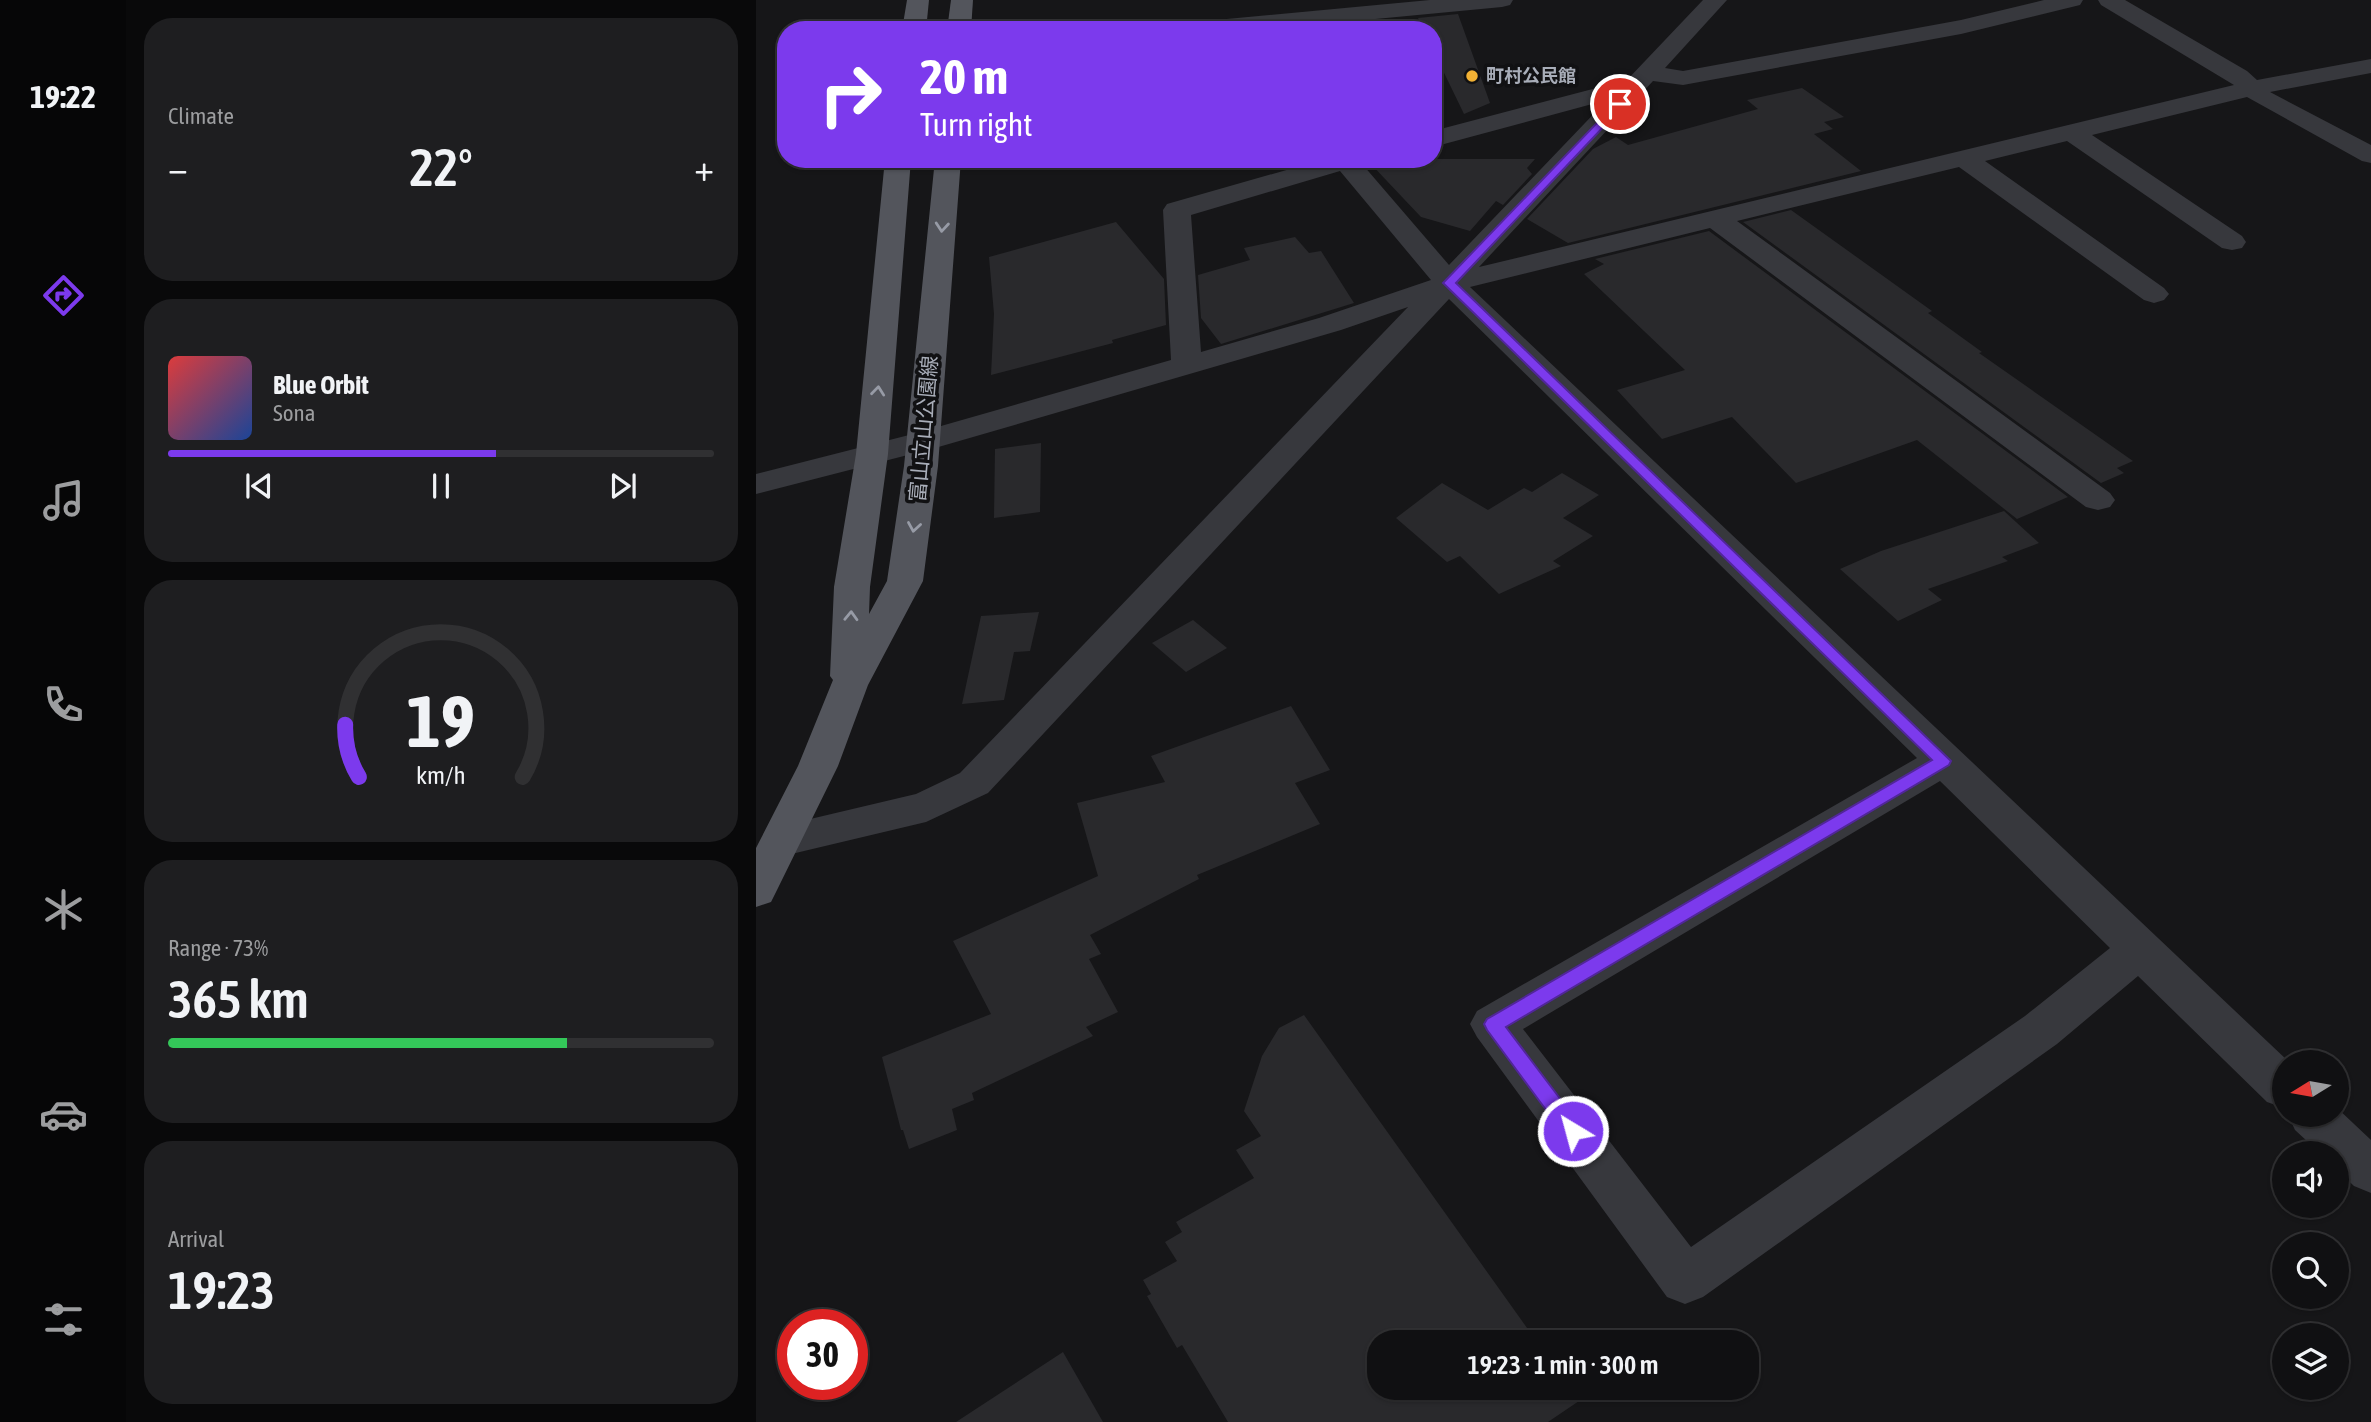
<!DOCTYPE html>
<html lang="en">
<head>
<meta charset="utf-8">
<style>
  :root { --surface:#101012; --page:#1e1e20; --text:#f1f3f6; --muted:#9c9d9f; --line:#303032; --accent:#7c3aed }
  body { margin:0; font-family:"Asap Condensed","Noto Sans JP",sans-serif; background:var(--page); color:var(--text); height:100vh; display:flex; flex-direction:column; font-size:26px; white-space:nowrap }
  * { box-sizing:border-box; margin:0 }
  p { font-size:23px; color:var(--muted) }
  .icon { flex:none; width:38px; height:38px; fill:none; stroke:currentColor; stroke-width:2; stroke-linecap:round; stroke-linejoin:round }
  .map { position:relative; flex:1; overflow:hidden }
  .side { display:flex; flex-direction:column; gap:18px; padding:18px; background:#09090a; width:630px }
  .side>* { flex:none }
  .top-card { position:absolute; left:21px; top:21px; width:665px; height:147px; border-radius:28px; box-shadow:0 2px 5px #0004,0 0 0 2px var(--line); background:#7c3aed; color:#fff; overflow:hidden }
  .needle { width:46px; rotate:259deg }
  .tools { position:absolute; left:1516px; top:1050px; display:grid; gap:14px }
  .tools a { display:grid; place-items:center; width:77px; height:77px; border-radius:50%; background:var(--surface); box-shadow:0 2px 5px #0004,0 0 0 2px var(--line); font-size:35px }
  .speed { position:absolute; left:21px; top:1309px; display:flex; gap:14px; font-size:35px; font-weight:700; text-align:center }
  .speed>* { display:grid; place-content:center; width:91px; height:91px; border-radius:50%; background:var(--surface); box-shadow:0 2px 5px #0004,0 0 0 2px var(--line); line-height:1 }
  .speed .limit { border:10px solid #d22; background:#fff; color:#111 }
  .pin { position:absolute; display:grid; place-items:center; width:60px; height:60px; color:#fff; margin:-30px; border:4px solid #fff; border-radius:50%; box-shadow:0 2px 7px #0007 }
  .me { position:absolute; width:77px; margin:-38px; rotate:323deg; stroke-linejoin:round; filter:drop-shadow(0 0 5px #0008) }
  .turn { display:flex; align-items:center; gap:24px; height:147px; padding:0 28px; font-size:32px }
  .turn .icon { width:91px; height:91px; stroke-width:2.5 }
  .turn b { display:block; font-size:49px; line-height:60px }
  .big { font-size:52px; font-weight:600; line-height:1.1 }
  .side .card { flex:1; display:flex; flex-direction:column; justify-content:center; gap:10px; min-width:0; padding:0 24px; border-radius:28px; background:var(--page) }
  .side .dial { align-items:center; gap:0 }
  .dial svg { height:182px; overflow:visible; fill:none; stroke:var(--line); stroke-width:7; stroke-linecap:round; text-anchor:middle }
  .dial text { fill:var(--text); stroke:none }
  .song { display:flex; align-items:center; gap:21px }
  .cover { width:84px; height:84px; border-radius:10px; background:linear-gradient(135deg,hsl(0 70% 55%),hsl(220 70% 35%)) }
  .played { height:7px; border-radius:4px; background:linear-gradient(90deg,var(--accent) 60%,var(--line) 60%) }
  .keys { display:flex; justify-content:space-around; direction:ltr }
  .heat { display:flex; justify-content:space-between; align-items:center; font-size:38px; direction:ltr }
  .charge { height:10px; border-radius:5px; background:linear-gradient(90deg,#34c759 73%,var(--line) 0) }
  .trip { position:absolute; left:611px; top:1330px; width:392px; height:70px; border-radius:28px; background:var(--surface); box-shadow:0 2px 5px #0004,0 0 0 2px var(--line); font-weight:600; line-height:70px; text-align:center }
  main { display:flex; flex:1; min-height:0 }
  .menu { display:flex; flex-direction:column; width:126px; justify-content:space-around; align-items:center; background:#060607; color:var(--muted) }
  .menu .icon { width:49px; height:49px }
  .menu .active { color:var(--accent) }
  .menu b { font-size:32px; color:var(--text) }
  .map>svg:first-child { display:block }
</style>
</head>
<body>
<main>
<nav class="menu">
<b>19:22</b>
<svg class="icon active" aria-label="directions" viewBox="0 0 24 24"><path d="M12 3l9 9-9 9-9-9zM9 14v-3h6M13 9l2 2-2 2"/></svg>
<svg class="icon" aria-label="music" viewBox="0 0 24 24"><path d="M9 18V5l10-2v13"/><circle cx="6" cy="18" r="3"/><circle cx="16" cy="16" r="3"/></svg>
<svg class="icon" aria-label="phone" viewBox="0 0 24 24"><path d="M5 4h4l2 5-3 2q2 4 5 5l2-3 5 2v4C11 20 4 13 5 4z"/></svg>
<svg class="icon" aria-label="climate" viewBox="0 0 24 24"><path d="M12 3v18M4 7l16 10M4 17L20 7"/></svg>
<svg class="icon" aria-label="car" viewBox="0 0 24 24"><path d="M5 17H2v-5l4-1 3-4h7l3 4 3 1v5h-3M9 17h6M6 11h13"/><circle cx="7" cy="17" r="2"/><circle cx="17" cy="17" r="2"/></svg>
<svg class="icon" aria-label="filters" viewBox="0 0 24 24"><path d="M4 7h16M4 17h16"/><circle cx="9" cy="7" r="2"/><circle cx="15" cy="17" r="2"/></svg>
</nav>
<section class="side">
<div class="card"><p>Climate</p>
<div class="heat"><a>−</a><b class="big">22°</b><a>+</a></div>
</div>
<div class="card">
<div class="song"><i class="cover"></i><div><b>Blue Orbit</b><p>Sona</p></div></div>
<div class="played"></div>
<div class="keys"><svg class="icon" aria-label="previous" viewBox="0 0 24 24"><path d="M18 5L8 12l10 7zM5 5v14"/></svg><svg class="icon" aria-label="pause" viewBox="0 0 24 24"><path d="M8 5v14M16 5v14"/></svg><svg class="icon" aria-label="next" viewBox="0 0 24 24"><path d="M6 5l10 7-10 7zM19 5v14"/></svg></div>
</div>
<div class="card dial"><svg viewBox="0 0 100 80">
<path d="M14 69A42 42 0 1 1 86 69"/>
<path d="M14 69A42 42 0 0 1 8 46" stroke="#7c3aed"/>
<text x="50" y="56" font-size="32" font-weight="700">19</text>
<text x="50" y="72" font-size="11">km/h</text>
</svg></div>
<div class="card"><p>Range · 73%</p><b class="big">365 km</b><div class="charge"></div></div>
<div class="card"><p>Arrival</p><b class="big">19:23</b></div>
</section>
<div class="map">
<svg width="1615" height="1422" viewBox="0 0 1615 1422">
  <rect width="100%" height="100%" fill="#161618"/>
  <g fill="#29292c">
    <path d="M702 14 734 103 708 114 677 50V30H667L662 18Z"/>
    <path d="M1046 88 1088 117 1068 122 1077 129 1058 134 1105 171 812 243 771 219 837 149 860 137 872 145 1002 109 991 100Z"/>
    <path d="M614 159H779L771 168 776 174 747 205 740 201 714 231 665 217 613 162Z"/>
    <path d="M1035 210 1176 311 1172 313 1226 352 1223 353 1377 461 1361 468 1368 473 1345 483 987 222Z"/>
    <path d="M360 222 408 279 410 325 356 340 357 343 235 375 238 314 233 257Z"/>
    <path d="M953 231 1312 497 1261 519 1161 440 1040 483 976 417 906 439 861 390 929 370 828 274 848 264 839 259Z"/>
    <path d="M539 237 553 253 565 251 598 303 465 344 445 318 442 275 494 260 488 248Z"/>
    <path d="M285 443 284 512 238 518 239 449Z"/>
    <path d="M806 473 843 495 807 518 837 536 797 561 805 566 743 594 704 556 691 562 640 518 686 483 732 510 768 488 776 492Z"/>
    <path d="M1248 511 1283 543 1246 557 1252 561 1172 589 1186 600 1142 621 1084 569 1125 551Z"/>
    <path d="M283 612 274 651 258 652 248 700 206 704 225 616Z"/>
    <path d="M437 620 471 648 430 672 396 643Z"/>
    <path d="M535 706 574 770 539 783 564 824 441 875 443 879 334 935 345 954 333 959 362 1012 330 1027 337 1036 216 1093 218 1100 196 1109 201 1130 153 1149 147 1130H145L126 1057 235 1014 197 941 342 876 321 803 409 782 395 756Z"/>
    <path d="M548 1015 781 1342H623V1388H813L823 1401 792 1422H472L426 1345 421 1348 391 1296 395 1294 387 1280 421 1261 409 1242 426 1232 420 1222 498 1178 480 1150 505 1136 488 1111 506 1056 523 1028Z"/>
    <path d="M307 1352 347 1422H200Z"/>
  </g>
  <g fill="none" stroke-linecap="round" stroke-linejoin="round">
    <g fill="#37383d" fill-rule="evenodd">
      <path d="M674 0H757L754 5 746 7 504 30H417L420 25 428 23Z"/>
      <path d="M947 0H971L909 68 927 71 1205 20 1288 0H1327L1324 5 1205 34 927 85 897 81 723 267 1478 85 1345 5 1342 0H1369L1491 71 1501 80 1615 59V73L1514 92 1615 145V163L1606 161 1491 97 1336 135 1486 236 1490 242 1486 248 1476 250 1466 248 1311 141 1229 161 1408 288 1413 294 1408 300 1398 303 1388 300 1203 167 981 221 1354 493 1359 500 1354 507 1342 510 1330 507 954 228 714 287 1533 1062H1528V1108L1511 1102 1382 976 1301 1044 947 1297 929 1304 911 1297 721 1037 714 1024 721 1011 1161 758 693 299 232 793 170 822 27 856 12 851 6 840 12 829 160 794 204 773 652 307 585 330 179 448 0 494V474L157 434 415 360 407 210 411 204 569 159H612L607 165 693 265 851 100 677 147V131L871 80ZM584 171 675 280 563 318 445 352 435 215ZM1184 781 1354 948 1269 1016 935 1247 767 1029Z"/>
      <path d="M1580 1107 1615 1140V1193L1598 1186 1580 1169V1153H1564L1539 1130 1532 1115H1580Z"/>
    </g>
    <g fill="#53555c" fill-rule="evenodd">
      <path d="M151 0H173L170 30H146Z"/>
      <path d="M195 0H217L215 30H191Z"/>
      <path d="M129 159H155L132 454 114 587 113 614 131 581 148 466 179 159H205L182 466 167 581 112 685 82 766 21 890 15 902 0 907V848L42 766 77 680 74 676 78 587 100 454Z"/>
    </g>
  </g>
  <defs><path id="oneway-chevron" d="M-2-3.5L2.5 0L-2 3.5" fill="none" stroke-width="1.6" stroke-linecap="round" stroke-linejoin="round" transform="scale(1.75)"/></defs>
  <g stroke="#979ba6">
    <use href="#oneway-chevron" transform="translate(186 227) rotate(95)"/>
    <use href="#oneway-chevron" transform="translate(122 391) rotate(-84)"/>
    <use href="#oneway-chevron" transform="translate(158 527) rotate(99)"/>
    <use href="#oneway-chevron" transform="translate(95 616) rotate(-88)"/>
  </g>
  <path fill="#7c3aed" stroke="#51269a" stroke-width="2" d="M861 102 869 104 700 283 1195 761 1193 765 750 1027 824 1125 827 1131 824 1137 817 1139 810 1137 731 1030 728 1024 731 1019 1176 760 687 283Z"/>
  <circle fill="#f2b134" stroke="#111113" stroke-width="2.5" cx="716" cy="76" r="7"/>
  <g text-anchor="middle" stroke-width="7" stroke-linejoin="round" paint-order="stroke">
    <g font-size="18" font-weight="bold" fill="#a8adb8" stroke="#111113" text-anchor="start">
      <text x="730" y="82">町村公民館</text>
    </g>
    <g font-size="21" fill="#a8adb8" stroke="#111113">
      <text transform="translate(168 429) rotate(-85)" y="7">富山立山公園線</text>
    </g>
  </g>
</svg>
<div class="tools">
<a><svg class="needle" viewBox="-14 -14 28 28"><path d="M0-13l5 13h-10z" fill="#e53935"/><path d="M0 13l5-13h-10z" fill="#9c9d9f"/></svg></a>
<a><svg class="icon" aria-label="sound" viewBox="0 0 24 24"><path d="M4 9h4l5-4v14l-5-4H4zM17 9q2 3 0 6"/></svg></a>
<a><svg class="icon" aria-label="search" viewBox="0 0 24 24"><circle cx="10" cy="10" r="6"/><path d="M15 15l6 6"/></svg></a>
<a><svg class="icon" aria-label="layers" viewBox="0 0 24 24"><path d="M12 4l9 5-9 5-9-5zM3 14l9 5 9-5"/></svg></a>
</div>
<div class="speed"><div class="limit">30</div></div>
<div class="pin" style="left:864px;top:104px;background:#d93025"><svg class="icon" aria-label="arrive" viewBox="0 0 24 24"><path d="M6 21V4h12l-3 4 3 4H6"/></svg></div>
<svg class="me" style="left:817px;top:1131px" viewBox="-20 -20 40 40"><circle r="17" fill="#7c3aed" stroke="#fff" stroke-width="3"/><path d="M0-11L8 9 0 5-8 9z" fill="#fff"/></svg>
<div class="trip">19:23 · 1 min · 300 m</div>
<div class="top-card">
<div class="turn"><svg class="icon" aria-label="right" viewBox="0 0 24 24"><path d="M7 20v-9h11M14 6l5 5-5 5"/></svg><div><b>20 m</b>Turn right</div></div>
</div>
</div>
</main>
</body>
</html>
